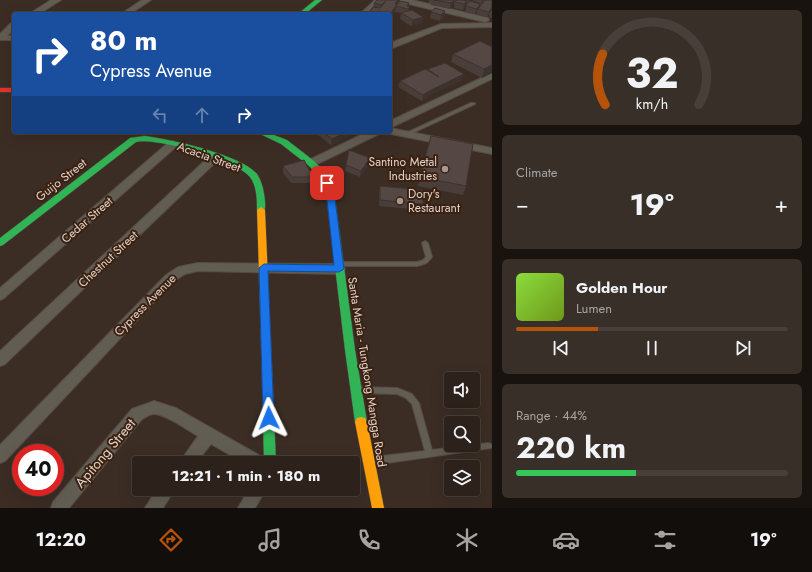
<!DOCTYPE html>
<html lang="en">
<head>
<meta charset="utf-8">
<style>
  :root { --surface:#2c221b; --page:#382f28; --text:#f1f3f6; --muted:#a6a4a3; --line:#483f3a; --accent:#b45309 }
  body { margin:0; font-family:Jost,sans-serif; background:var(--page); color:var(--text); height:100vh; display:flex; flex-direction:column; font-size:15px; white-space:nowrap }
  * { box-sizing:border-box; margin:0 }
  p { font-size:13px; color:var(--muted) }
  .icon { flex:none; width:22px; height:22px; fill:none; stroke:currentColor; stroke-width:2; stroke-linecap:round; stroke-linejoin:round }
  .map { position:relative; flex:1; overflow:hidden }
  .side { display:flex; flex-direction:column; gap:10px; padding:10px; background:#18130f; width:320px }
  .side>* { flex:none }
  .guide { position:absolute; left:12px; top:12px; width:380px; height:122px; border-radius:4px; box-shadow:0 4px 16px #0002,0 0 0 1px var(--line); background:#1a4fa0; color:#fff; overflow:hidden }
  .controls { position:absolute; left:444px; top:372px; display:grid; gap:8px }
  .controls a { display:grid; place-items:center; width:36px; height:36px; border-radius:4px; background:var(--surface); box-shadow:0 4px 16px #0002,0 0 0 1px var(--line); font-size:20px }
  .speed { position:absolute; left:12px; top:444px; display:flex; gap:8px; font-size:20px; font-weight:700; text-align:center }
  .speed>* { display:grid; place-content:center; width:52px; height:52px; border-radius:50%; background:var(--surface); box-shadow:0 4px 16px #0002,0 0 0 1px var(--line); line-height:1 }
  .speed .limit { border:6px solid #d22; background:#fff; color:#111 }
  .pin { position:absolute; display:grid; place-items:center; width:34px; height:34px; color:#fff; margin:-17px; border-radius:8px; box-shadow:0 2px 6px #0006 }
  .me { position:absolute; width:44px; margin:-22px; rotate:358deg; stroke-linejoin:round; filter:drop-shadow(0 0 3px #0008) }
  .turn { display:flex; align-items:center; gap:14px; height:84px; padding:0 12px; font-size:18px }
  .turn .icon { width:52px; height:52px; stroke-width:2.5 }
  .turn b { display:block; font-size:28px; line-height:34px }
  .lanes { display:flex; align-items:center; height:38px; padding:0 12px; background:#0003; justify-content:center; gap:20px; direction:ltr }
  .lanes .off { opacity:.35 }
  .big { font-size:30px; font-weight:700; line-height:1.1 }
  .side .card { flex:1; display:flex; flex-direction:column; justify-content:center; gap:6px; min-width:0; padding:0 14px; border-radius:6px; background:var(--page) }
  .side .dial { align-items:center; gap:0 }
  .dial svg { height:104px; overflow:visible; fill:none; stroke:var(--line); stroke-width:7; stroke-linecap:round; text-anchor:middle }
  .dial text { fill:var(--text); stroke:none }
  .song { display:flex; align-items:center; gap:12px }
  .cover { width:48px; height:48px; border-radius:6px; background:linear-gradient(135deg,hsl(90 70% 55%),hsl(80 70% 35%)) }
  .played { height:4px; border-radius:2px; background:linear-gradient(90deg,var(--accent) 30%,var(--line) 30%) }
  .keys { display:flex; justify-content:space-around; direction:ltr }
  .heat { display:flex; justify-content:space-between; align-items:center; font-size:22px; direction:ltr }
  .charge { height:6px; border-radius:3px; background:linear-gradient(90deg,#34c759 44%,var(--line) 0) }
  .trip { position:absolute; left:132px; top:456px; width:228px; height:40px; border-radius:4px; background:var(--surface); box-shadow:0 4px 16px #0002,0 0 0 1px var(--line); font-weight:700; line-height:40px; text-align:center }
  .tab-bar { display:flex; height:64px; justify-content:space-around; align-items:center; background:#120e0b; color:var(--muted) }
  .tab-bar .icon { width:28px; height:28px }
  .tab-bar .active { color:var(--accent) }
  .tab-bar b { font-size:18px; color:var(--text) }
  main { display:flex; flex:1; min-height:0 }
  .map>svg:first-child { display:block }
</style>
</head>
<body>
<main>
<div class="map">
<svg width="492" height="508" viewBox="0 0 492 508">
  <rect width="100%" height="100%" fill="#3b2d24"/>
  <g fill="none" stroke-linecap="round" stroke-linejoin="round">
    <defs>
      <g id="lane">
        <path d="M471 103H475V104L408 135H404V134Z"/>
        <path d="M425 241 428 243 432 257C427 264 425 264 417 266H342L339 264 342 262H417L423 260 426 257 422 243Z"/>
        <path d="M359 387 397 388 412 394 419 403 432 450 488 443 491 444 492 446 491 448 373 465 370 464 369 461 370 458 373 457 425 451 412 404 406 398 397 394 359 393 356 392 355 390 356 388Z"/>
      </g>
      <g id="street">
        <path d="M51 0H61L39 14H29Z"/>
        <path d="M142 0H151L130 14H121Z"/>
        <path d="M375 0H383L369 14H360Z"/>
        <path d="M399 0H412L488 18 489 20 485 22 400 2Z"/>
        <path d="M11 23H14V29L7 36H14V40H0V34Z"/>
        <path d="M492 23V27L442 28 390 49V43L441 24Z"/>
        <path d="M492 73V79L390 128V121Z"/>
        <path d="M390 128 492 148V154L386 133V132H390Z"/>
        <path d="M367 132H380L379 134 315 165 311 166 306 163 307 161Z"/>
        <path d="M173 141 178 144 177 146 4 298 0 300V288L169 142Z"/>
        <path d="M215 154 220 157 219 159 5 364 0 366V351L211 155Z"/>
        <path d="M198 263 339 264 343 266 345 269 343 272 339 274 198 271 185 274 174 281 5 461 0 463V445L166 275 178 267Z"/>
        <path d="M154 401 176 408 264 458 266 463H244L211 444 196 463H179L198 436C187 430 166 414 154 414 150 414 146 417 142 419L69 508H51L53 502 132 409Z"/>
        <path d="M157 489H175L163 508H145Z"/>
        <path d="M249 489H266L255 508H238Z"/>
      </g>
      <g id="fast">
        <path d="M315 0H322L305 14H298Z"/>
        <path d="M256 132H266L287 140 314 161 326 173 334 191 355 350 367 422 365 426 361 427 357 426 355 422 345 350 326 191 319 176 308 165 281 144Z"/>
        <path d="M145 136C170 139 241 155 257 174 261 180 263 187 264 194 265 200 266 207 264 212L261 213 257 210C257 200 257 186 250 177 237 160 156 137 136 142L3 245 0 246V238L130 138Z"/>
        <path d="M267 366 271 367 272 370 276 463H264L262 370 263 367Z"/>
      </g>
      <g id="slow">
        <path d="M261 207 265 210 272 370 271 373 267 374 263 373 262 370 257 210Z"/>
        <path d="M361 417 365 418 367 422 384 508H372L355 422 357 418Z"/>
      </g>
      <rect id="jam" x="0" y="88" width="14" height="4"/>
    </defs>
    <use href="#lane" stroke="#574b43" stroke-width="2"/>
    <use href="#street" stroke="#574b43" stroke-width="2"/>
    <use href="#fast" stroke="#574b43" stroke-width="1"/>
    <use href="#slow" stroke="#574b43" stroke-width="1"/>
    <use href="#jam" stroke="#574b43" stroke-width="1"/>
    <use href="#lane" fill="#625d53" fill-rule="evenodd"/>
    <use href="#street" fill="#625d53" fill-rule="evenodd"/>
    <use href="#fast" fill="#30b455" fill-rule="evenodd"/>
    <use href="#slow" fill="#ff9f0a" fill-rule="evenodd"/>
    <use href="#jam" fill="#e5322d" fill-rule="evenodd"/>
  </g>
  <g fill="#493e3a">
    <path d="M429 0H492V18L489 17V14L487 17 477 15V11L475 14 465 12 466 6V5L463 10 454 8V3L450 9 431 5V3H428Z"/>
    <path d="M374 3H399L408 6 409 11 423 17 422 23 411 26 400 19 401 13H402L395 12 390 14H370V11L373 7Z"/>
    <path d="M445 11 444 17 440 21 430 18 431 12Z"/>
    <path d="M492 47V73L482 78 451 62 453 54Z"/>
    <path d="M428 69 462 80 430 95 422 101 398 87 400 81 428 70Z"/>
    <path d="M314 132H349L348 137 331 145Z"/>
    <path d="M431 136 466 186 463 195 418 186Z"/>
    <path d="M370 158 369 164 360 177 345 171 346 165Z"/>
    <path d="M283 166 313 177 312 183H291L283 173Z"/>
    <path d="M380 186 423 204 422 210 379 206V192Z"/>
  </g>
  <g fill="#3c3230">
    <path d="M398 0H400L399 4 396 6 395 12 390 19V15L395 4Z"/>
    <path d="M454 0H455L454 3 450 9 451 3Z"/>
    <path d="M467 1 465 7 463 10 464 4Z"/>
    <path d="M480 4 479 9H478L477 11 475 14 477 9Z"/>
    <path d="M492 7V10L490 12 489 14 487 17 489 12Z"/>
    <path d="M445 11 444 17 440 21 441 15Z"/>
    <path d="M423 17 422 23 411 26 413 20Z"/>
    <path d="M492 65V73L482 78 484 69Z"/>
    <path d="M464 74 462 80 430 95 422 101 423 95 431 90Z"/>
    <path d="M347 132H349L348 137 331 145 332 139Z"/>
    <path d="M370 158 369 164 360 177 361 171Z"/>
  </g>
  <g fill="#554844" stroke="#3c3230">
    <path d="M377 0H398L395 4H397L390 15V14H384L370 11 373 7 380 8 386 1 381 5 374 3Z"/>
    <path d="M433 0H454L451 3Z"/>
    <path d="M457 0H462L467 1 464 4 455 2Z"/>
    <path d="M468 0H483L481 3Z"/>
    <path d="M485 0H492V7L489 12 478 9Z"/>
    <path d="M400 1 409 3 407 6 410 7 408 9 396 6Z"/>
    <path d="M470 1 480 4 477 9 466 6Z"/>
    <path d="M435 8 445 11 441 15 431 12Z"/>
    <path d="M412 10 423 17 413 20 401 13Z"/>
    <path d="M480 41 492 47V65L484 69 453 54Z"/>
    <path d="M445 63 464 74 431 90 423 95 400 81 425 69 439 77 428 69Z"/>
    <path d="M323 132H347L332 139Z"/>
    <path d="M431 136 473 144 466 186 420 177Z"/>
    <path d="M349 150 370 158 361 171 346 165Z"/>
    <path d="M304 160 313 177H292L283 166Z"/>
    <path d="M380 186 423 190V204L380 200Z"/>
  </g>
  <path fill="#1a73e8" stroke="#114b97" d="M327 180 329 181 334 191 344 269 339 272 268 271 274 418 273 421 269 423 265 421 263 418 259 268 264 264 334 265 326 191 323 183Z"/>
  <g fill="#a7988e" stroke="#3a2112" stroke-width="1.5">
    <circle cx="445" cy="169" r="4"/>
    <circle cx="400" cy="201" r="4"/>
  </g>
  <g text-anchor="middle" stroke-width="4" stroke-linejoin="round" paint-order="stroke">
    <g font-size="12" fill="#e1d1c7" stroke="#3a2112">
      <text transform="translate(209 157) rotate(20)" y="4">Acacia Street</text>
      <text transform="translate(61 180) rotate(-38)" y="4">Guijo Street</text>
      <text transform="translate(87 220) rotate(-41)" y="4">Cedar Street</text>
      <text transform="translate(108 259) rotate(-43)" y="4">Chestnut Street</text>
      <text transform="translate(145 305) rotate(-45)" y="4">Cypress Avenue</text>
      <text transform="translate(367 372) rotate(81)" y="4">Santa Maria - Tungkong Mangga Road</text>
    </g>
    <g font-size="12" fill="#e1d1c7" stroke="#3a2112" text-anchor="end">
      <text x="437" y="166">Santino Metal<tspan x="437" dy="14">Industries</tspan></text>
      <text x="408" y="198" text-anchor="start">Dory's<tspan x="408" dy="14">Restaurant</tspan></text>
    </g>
    <g font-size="14" fill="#e1d1c7" stroke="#3a2112">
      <text transform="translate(105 453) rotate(-50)" y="5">Apitong Street</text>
    </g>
  </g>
</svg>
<div class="controls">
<a><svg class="icon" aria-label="sound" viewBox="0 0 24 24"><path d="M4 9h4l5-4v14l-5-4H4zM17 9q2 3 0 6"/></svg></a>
<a><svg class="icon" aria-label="search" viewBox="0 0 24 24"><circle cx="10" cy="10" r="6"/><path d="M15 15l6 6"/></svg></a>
<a><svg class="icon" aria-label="layers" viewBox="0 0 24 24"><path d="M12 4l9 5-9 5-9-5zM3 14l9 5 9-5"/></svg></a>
</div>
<div class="speed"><div class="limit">40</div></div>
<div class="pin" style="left:327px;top:183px;background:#d93025"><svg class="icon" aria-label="arrive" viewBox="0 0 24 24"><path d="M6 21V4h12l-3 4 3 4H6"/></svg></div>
<svg class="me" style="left:269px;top:418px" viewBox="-20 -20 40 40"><path d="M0-17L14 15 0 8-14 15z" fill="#1a73e8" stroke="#fff" stroke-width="4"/></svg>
<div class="trip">12:21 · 1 min · 180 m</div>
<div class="guide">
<div class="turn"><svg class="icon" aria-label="right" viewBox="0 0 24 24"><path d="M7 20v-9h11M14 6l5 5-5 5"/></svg><div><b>80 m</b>Cypress Avenue</div></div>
<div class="lanes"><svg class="icon off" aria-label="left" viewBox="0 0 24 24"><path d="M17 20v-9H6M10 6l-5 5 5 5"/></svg><svg class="icon off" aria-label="ahead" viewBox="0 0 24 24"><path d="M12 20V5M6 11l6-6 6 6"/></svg><svg class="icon" aria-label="right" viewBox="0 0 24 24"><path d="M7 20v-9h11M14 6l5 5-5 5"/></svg></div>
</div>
</div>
<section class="side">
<div class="card dial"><svg viewBox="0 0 100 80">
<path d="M14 69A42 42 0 1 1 86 69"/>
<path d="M14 69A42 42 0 0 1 12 30" stroke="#b45309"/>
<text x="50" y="56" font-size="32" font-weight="700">32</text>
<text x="50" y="72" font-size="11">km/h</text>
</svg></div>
<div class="card"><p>Climate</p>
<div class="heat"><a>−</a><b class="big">19°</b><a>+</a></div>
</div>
<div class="card">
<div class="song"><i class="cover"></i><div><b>Golden Hour</b><p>Lumen</p></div></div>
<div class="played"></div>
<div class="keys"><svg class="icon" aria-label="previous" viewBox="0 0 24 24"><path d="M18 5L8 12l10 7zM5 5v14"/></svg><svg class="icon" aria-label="pause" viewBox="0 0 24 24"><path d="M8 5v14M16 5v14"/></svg><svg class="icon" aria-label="next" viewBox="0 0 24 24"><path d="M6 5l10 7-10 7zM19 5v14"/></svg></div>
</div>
<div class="card"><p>Range · 44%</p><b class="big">220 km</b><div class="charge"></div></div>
</section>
</main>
<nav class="tab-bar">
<b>12:20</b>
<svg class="icon active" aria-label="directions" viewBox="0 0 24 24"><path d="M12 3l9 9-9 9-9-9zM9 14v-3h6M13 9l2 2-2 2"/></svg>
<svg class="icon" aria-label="music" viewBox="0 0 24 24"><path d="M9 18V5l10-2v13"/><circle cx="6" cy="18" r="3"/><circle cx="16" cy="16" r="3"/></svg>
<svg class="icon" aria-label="phone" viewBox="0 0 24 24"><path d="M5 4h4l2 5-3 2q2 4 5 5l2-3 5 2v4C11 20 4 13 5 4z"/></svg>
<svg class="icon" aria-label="climate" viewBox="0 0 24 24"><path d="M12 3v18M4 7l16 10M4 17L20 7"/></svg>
<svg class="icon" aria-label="car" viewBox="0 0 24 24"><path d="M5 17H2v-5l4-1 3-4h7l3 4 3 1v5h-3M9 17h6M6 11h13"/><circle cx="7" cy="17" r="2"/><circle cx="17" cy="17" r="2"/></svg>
<svg class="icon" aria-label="filters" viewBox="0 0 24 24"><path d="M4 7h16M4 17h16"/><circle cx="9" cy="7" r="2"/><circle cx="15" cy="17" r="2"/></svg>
<b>19°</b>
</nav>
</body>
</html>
